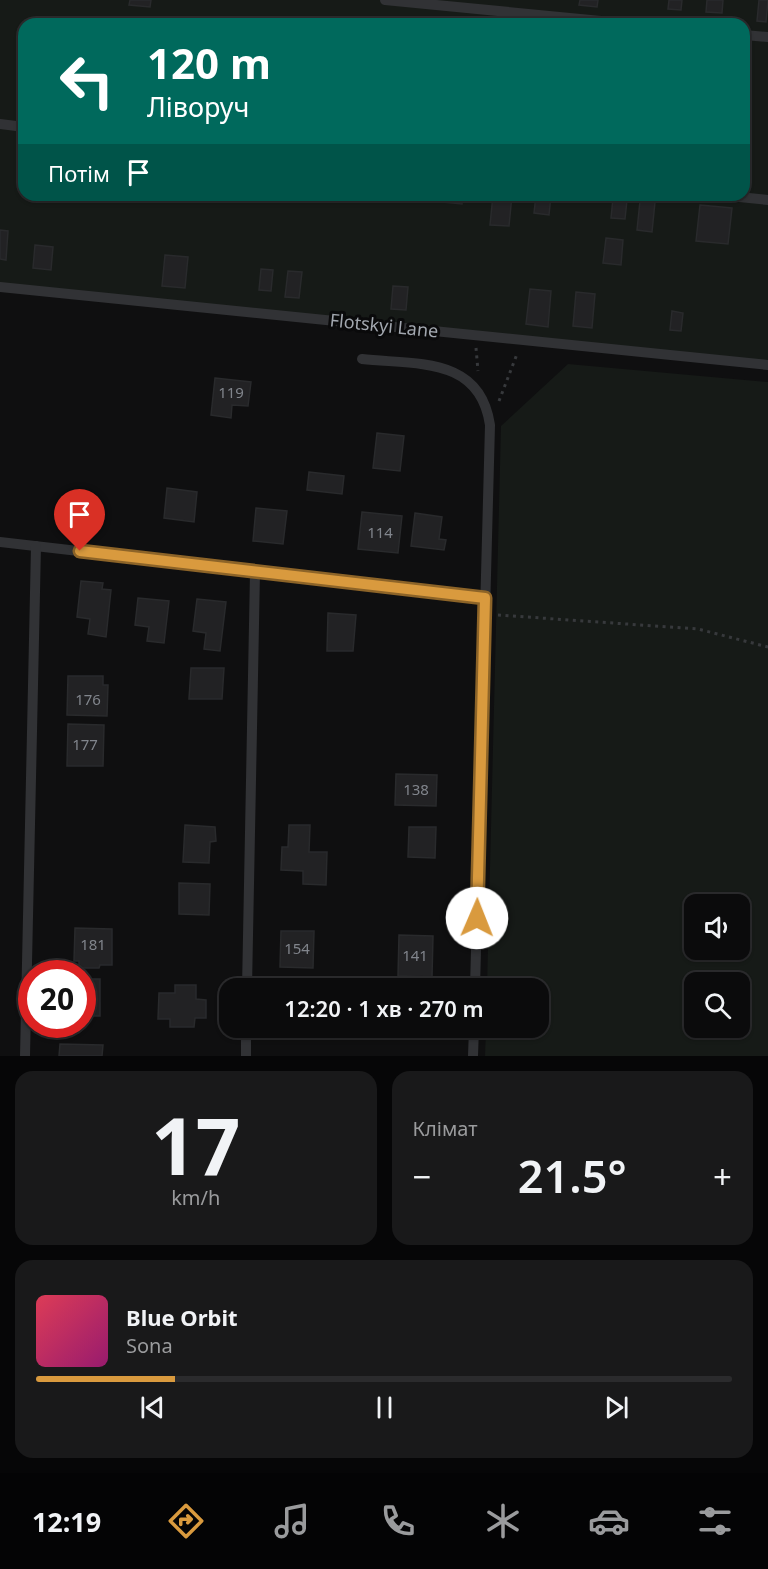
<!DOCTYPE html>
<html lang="uk">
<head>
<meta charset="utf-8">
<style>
  :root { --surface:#0b0b0c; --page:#19191a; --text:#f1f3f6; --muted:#9a9b9d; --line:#2b2b2d; --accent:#d99a3e }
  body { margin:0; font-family:"Noto Sans",sans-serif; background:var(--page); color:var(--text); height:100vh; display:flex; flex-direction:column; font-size:22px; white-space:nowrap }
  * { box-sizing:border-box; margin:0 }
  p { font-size:20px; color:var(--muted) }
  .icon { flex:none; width:33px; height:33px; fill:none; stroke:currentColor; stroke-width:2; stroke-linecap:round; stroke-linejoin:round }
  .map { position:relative; height:1056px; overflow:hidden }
  .drawer { display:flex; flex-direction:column; gap:15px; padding:15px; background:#060607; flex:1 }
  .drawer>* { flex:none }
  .hud { position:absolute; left:18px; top:18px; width:732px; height:183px; border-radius:18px; box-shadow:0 2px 4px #0004,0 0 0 2px var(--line); background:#00695c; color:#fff; overflow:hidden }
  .fabs { position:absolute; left:684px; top:894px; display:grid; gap:12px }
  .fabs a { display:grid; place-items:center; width:66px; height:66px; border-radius:12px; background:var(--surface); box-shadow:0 2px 4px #0004,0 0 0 2px var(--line); font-size:30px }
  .speed { position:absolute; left:18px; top:960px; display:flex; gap:12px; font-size:30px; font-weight:700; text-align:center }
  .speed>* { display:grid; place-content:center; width:78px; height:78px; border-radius:50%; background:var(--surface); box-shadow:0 2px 4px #0004,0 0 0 2px var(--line); line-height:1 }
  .speed .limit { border:9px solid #d22; background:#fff; color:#111 }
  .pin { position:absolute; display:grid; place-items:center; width:51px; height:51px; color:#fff; margin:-62px -26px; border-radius:50% 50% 50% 0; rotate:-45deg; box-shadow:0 0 6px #0007 }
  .pin .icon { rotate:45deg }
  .me { position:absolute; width:66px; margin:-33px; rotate:1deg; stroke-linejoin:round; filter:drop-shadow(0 0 4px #0008) }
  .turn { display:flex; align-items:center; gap:21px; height:126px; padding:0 30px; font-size:27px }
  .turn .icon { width:78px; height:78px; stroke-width:2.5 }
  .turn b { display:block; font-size:42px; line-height:51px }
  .then { display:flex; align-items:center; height:57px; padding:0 30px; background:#0003; gap:12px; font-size:22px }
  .big { font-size:45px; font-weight:600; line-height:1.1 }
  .drawer .tile { flex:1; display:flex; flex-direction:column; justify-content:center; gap:9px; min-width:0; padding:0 21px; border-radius:18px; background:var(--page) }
  .drawer .dial { align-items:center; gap:0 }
  .dial b { font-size:78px; line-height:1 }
  .song { display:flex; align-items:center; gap:18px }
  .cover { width:72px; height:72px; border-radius:9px; background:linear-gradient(135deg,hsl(350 70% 55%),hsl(320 70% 35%)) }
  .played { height:6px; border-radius:3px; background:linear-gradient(90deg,var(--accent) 20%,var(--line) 20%) }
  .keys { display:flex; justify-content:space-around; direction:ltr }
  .heat { display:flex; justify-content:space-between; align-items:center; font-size:33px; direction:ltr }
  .drawer .tiles { flex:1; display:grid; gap:15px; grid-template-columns:1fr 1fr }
  .tile:last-child { grid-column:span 2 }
  .trip { position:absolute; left:219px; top:978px; width:330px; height:60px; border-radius:18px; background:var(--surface); box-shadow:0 2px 4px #0004,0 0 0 2px var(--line); font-weight:600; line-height:60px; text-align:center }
  .menu { display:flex; height:96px; justify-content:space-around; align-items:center; background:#040405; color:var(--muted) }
  .menu .icon { width:42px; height:42px }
  .menu .on { color:var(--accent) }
  .menu b { font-size:27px; color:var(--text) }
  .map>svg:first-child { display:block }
</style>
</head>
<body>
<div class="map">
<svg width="768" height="1056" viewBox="0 0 768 1056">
  <rect width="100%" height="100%" fill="#0f0f10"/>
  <g fill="#161a17" fill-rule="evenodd">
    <path d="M0 0H768V365L0 287ZM24 24H744V195H24Z"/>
    <path d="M568 364 768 382V1056H485L486 1028H538V988H487L501 426ZM694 904H740V950H694ZM694 982H740V1028H694Z"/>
  </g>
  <g fill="#222224" stroke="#292a2c" stroke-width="1.5">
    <path d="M130 0H151L150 7 129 5Z"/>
    <path d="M580 0H598L597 7 579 5Z"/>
    <path d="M669 0H682L681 10 668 9Z"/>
    <path d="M707 0H723L722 13 706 12Z"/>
    <path d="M759 0H768L766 22 757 21Z"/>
    <path d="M443 195H463L462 204 443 202Z"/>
    <path d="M493 195H512L509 226 490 225Z"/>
    <path d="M536 195H551L549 215 534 213Z"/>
    <path d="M613 198 627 200 625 219 611 218Z"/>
    <path d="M640 201 655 202 652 232 637 230Z"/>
    <path d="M700 205 732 208 728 244 696 241Z"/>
    <path d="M0 230 8 231 6 260 0 259Z"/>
    <path d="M606 238 623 240 621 265 603 263Z"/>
    <path d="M35 245 53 247 51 270 33 268Z"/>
    <path d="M165 255 188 257 185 288 162 286Z"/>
    <path d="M261 269 273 270 271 291 259 290Z"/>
    <path d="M288 271 302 272 299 298 285 297Z"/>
    <path d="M393 286 408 287 406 310 391 309Z"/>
    <path d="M530 289 551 291 548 327 526 324Z"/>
    <path d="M576 292 595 294 592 328 573 326Z"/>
    <path d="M672 311 683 313 681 331 670 330Z"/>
    <path d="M215 378 251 382 248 406 232 405 231 418 211 415Z"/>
    <path d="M377 433 404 436 400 471 373 468Z"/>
    <path d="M309 472 344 476 342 494 307 490Z"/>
    <path d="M167 488 197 492 194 522 164 518Z"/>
    <path d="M256 508 287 511 283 544 253 541Z"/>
    <path d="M362 512 402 516 398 553 358 549Z"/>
    <path d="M415 513 442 517 439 539 446 540 444 550 411 546Z"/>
    <path d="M81 581 103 583 102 589 111 590 106 637 88 634 90 619 77 617Z"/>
    <path d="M138 598 169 601 164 643 147 641 149 627 135 625Z"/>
    <path d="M197 599 226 602 220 651 204 649 206 633 193 631Z"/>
    <path d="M328 613 356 615 353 651H327Z"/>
    <path d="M191 668H224L222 699H189Z"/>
    <path d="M68 676H103V685H108L107 716 67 715Z"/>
    <path d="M68 724 104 725 103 766H67Z"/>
    <path d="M396 774 437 775 436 806 395 805Z"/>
    <path d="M185 825 215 827 216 841 210 842 209 863 183 862Z"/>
    <path d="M289 825H310L309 852H327L326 885 303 884V871L281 870 282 847H288Z"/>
    <path d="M409 827H436L435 858 408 857Z"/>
    <path d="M179 883 210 884 209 915 179 914Z"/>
    <path d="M75 928 112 929V965H100L99 968H79V961H74Z"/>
    <path d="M281 931H314L313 968 280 967Z"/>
    <path d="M399 935 433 936 432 977 398 976Z"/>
    <rect x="82" y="979" width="18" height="37"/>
    <path d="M269 981 318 982V988H269Z"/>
    <path d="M175 985H196V999L206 1000V1018H195L194 1027H170V1019H158L159 993H175Z"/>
    <path d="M60 1044 103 1045 102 1056H59Z"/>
  </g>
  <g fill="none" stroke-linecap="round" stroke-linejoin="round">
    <g stroke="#37393c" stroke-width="3" stroke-dasharray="3 4.5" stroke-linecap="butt">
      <path d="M476 348 478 371"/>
      <path d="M499 401 517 354"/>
      <path d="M498 615 698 629 768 647"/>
    </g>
    <g stroke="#313235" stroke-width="10">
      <path d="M385 0 632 24"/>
      <path d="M744 35 768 37"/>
      <path d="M0 124 24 127"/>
      <path d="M719 195 768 200"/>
      <path d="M0 287 768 365"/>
      <path d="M362 359C416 365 480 356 490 425L475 988"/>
      <path d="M0 542 485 598"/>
      <path d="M247 988 255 572"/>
      <path d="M25 1056 36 546"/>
      <path d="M246 1056V1028"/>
      <path d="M473 1056 474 1028"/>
    </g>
  </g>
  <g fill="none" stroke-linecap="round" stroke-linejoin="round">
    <defs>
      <path id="route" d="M80 551 485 598 477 918"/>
    </defs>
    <use href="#route" stroke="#8d6428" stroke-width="15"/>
    <use href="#route" stroke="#d99a3e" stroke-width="10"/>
  </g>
  <g text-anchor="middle" stroke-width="6" stroke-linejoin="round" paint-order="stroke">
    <g font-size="15" fill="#81858c">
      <text x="231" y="398">119</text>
      <text x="380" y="538">114</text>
      <text x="88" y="705">176</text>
      <text x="85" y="750">177</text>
      <text x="416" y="795">138</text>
      <text x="93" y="950">181</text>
      <text x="297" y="954">154</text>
      <text x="415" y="961">141</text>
    </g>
    <g font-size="18" fill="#a2a7af" stroke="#0a0a0b">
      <text transform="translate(384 326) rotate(6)" y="6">Flotskyi Lane</text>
    </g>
  </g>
</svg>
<div class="fabs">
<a><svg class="icon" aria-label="sound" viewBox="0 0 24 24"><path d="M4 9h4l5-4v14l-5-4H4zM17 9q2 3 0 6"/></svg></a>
<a><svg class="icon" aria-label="search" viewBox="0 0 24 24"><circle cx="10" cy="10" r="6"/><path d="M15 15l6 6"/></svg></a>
</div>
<div class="speed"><div class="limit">20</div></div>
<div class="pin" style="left:80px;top:551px;background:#d93025"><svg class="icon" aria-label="arrive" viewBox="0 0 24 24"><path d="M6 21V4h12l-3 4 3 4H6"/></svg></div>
<svg class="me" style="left:477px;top:918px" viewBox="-20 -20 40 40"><circle r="19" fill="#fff"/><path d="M0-13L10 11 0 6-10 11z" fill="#d99a3e"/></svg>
<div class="trip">12:20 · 1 хв · 270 m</div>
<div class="hud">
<div class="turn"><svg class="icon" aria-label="left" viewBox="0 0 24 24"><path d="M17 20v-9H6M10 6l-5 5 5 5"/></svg><div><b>120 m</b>Ліворуч</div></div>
<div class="then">Потім<svg class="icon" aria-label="arrive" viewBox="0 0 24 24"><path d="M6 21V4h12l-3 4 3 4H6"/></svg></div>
</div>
</div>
<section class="drawer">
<div class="tiles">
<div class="tile dial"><b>17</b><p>km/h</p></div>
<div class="tile"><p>Клімат</p>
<div class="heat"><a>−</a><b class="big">21.5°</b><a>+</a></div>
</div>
<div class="tile">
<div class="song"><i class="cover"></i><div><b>Blue Orbit</b><p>Sona</p></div></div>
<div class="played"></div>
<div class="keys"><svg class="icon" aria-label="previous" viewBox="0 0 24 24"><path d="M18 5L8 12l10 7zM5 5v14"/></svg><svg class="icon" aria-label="pause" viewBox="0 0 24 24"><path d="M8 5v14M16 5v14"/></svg><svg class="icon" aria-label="next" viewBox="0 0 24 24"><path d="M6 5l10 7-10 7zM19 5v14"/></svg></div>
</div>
</div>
</section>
<nav class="menu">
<b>12:19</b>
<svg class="icon on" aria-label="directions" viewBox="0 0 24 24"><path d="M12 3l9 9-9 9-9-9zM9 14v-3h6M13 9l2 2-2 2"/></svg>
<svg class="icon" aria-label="music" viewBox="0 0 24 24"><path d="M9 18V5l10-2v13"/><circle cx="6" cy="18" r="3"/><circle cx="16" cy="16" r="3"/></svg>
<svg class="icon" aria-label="phone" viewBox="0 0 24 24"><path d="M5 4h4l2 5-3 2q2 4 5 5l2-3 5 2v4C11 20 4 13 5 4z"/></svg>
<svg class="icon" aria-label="climate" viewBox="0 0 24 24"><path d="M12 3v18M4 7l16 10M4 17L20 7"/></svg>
<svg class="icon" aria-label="car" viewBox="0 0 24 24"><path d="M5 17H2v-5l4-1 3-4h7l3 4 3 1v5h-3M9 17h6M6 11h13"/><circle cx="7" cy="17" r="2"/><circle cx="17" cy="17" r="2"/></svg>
<svg class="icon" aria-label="filters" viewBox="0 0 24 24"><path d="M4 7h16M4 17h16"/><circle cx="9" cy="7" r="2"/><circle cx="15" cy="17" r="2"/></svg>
</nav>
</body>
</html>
